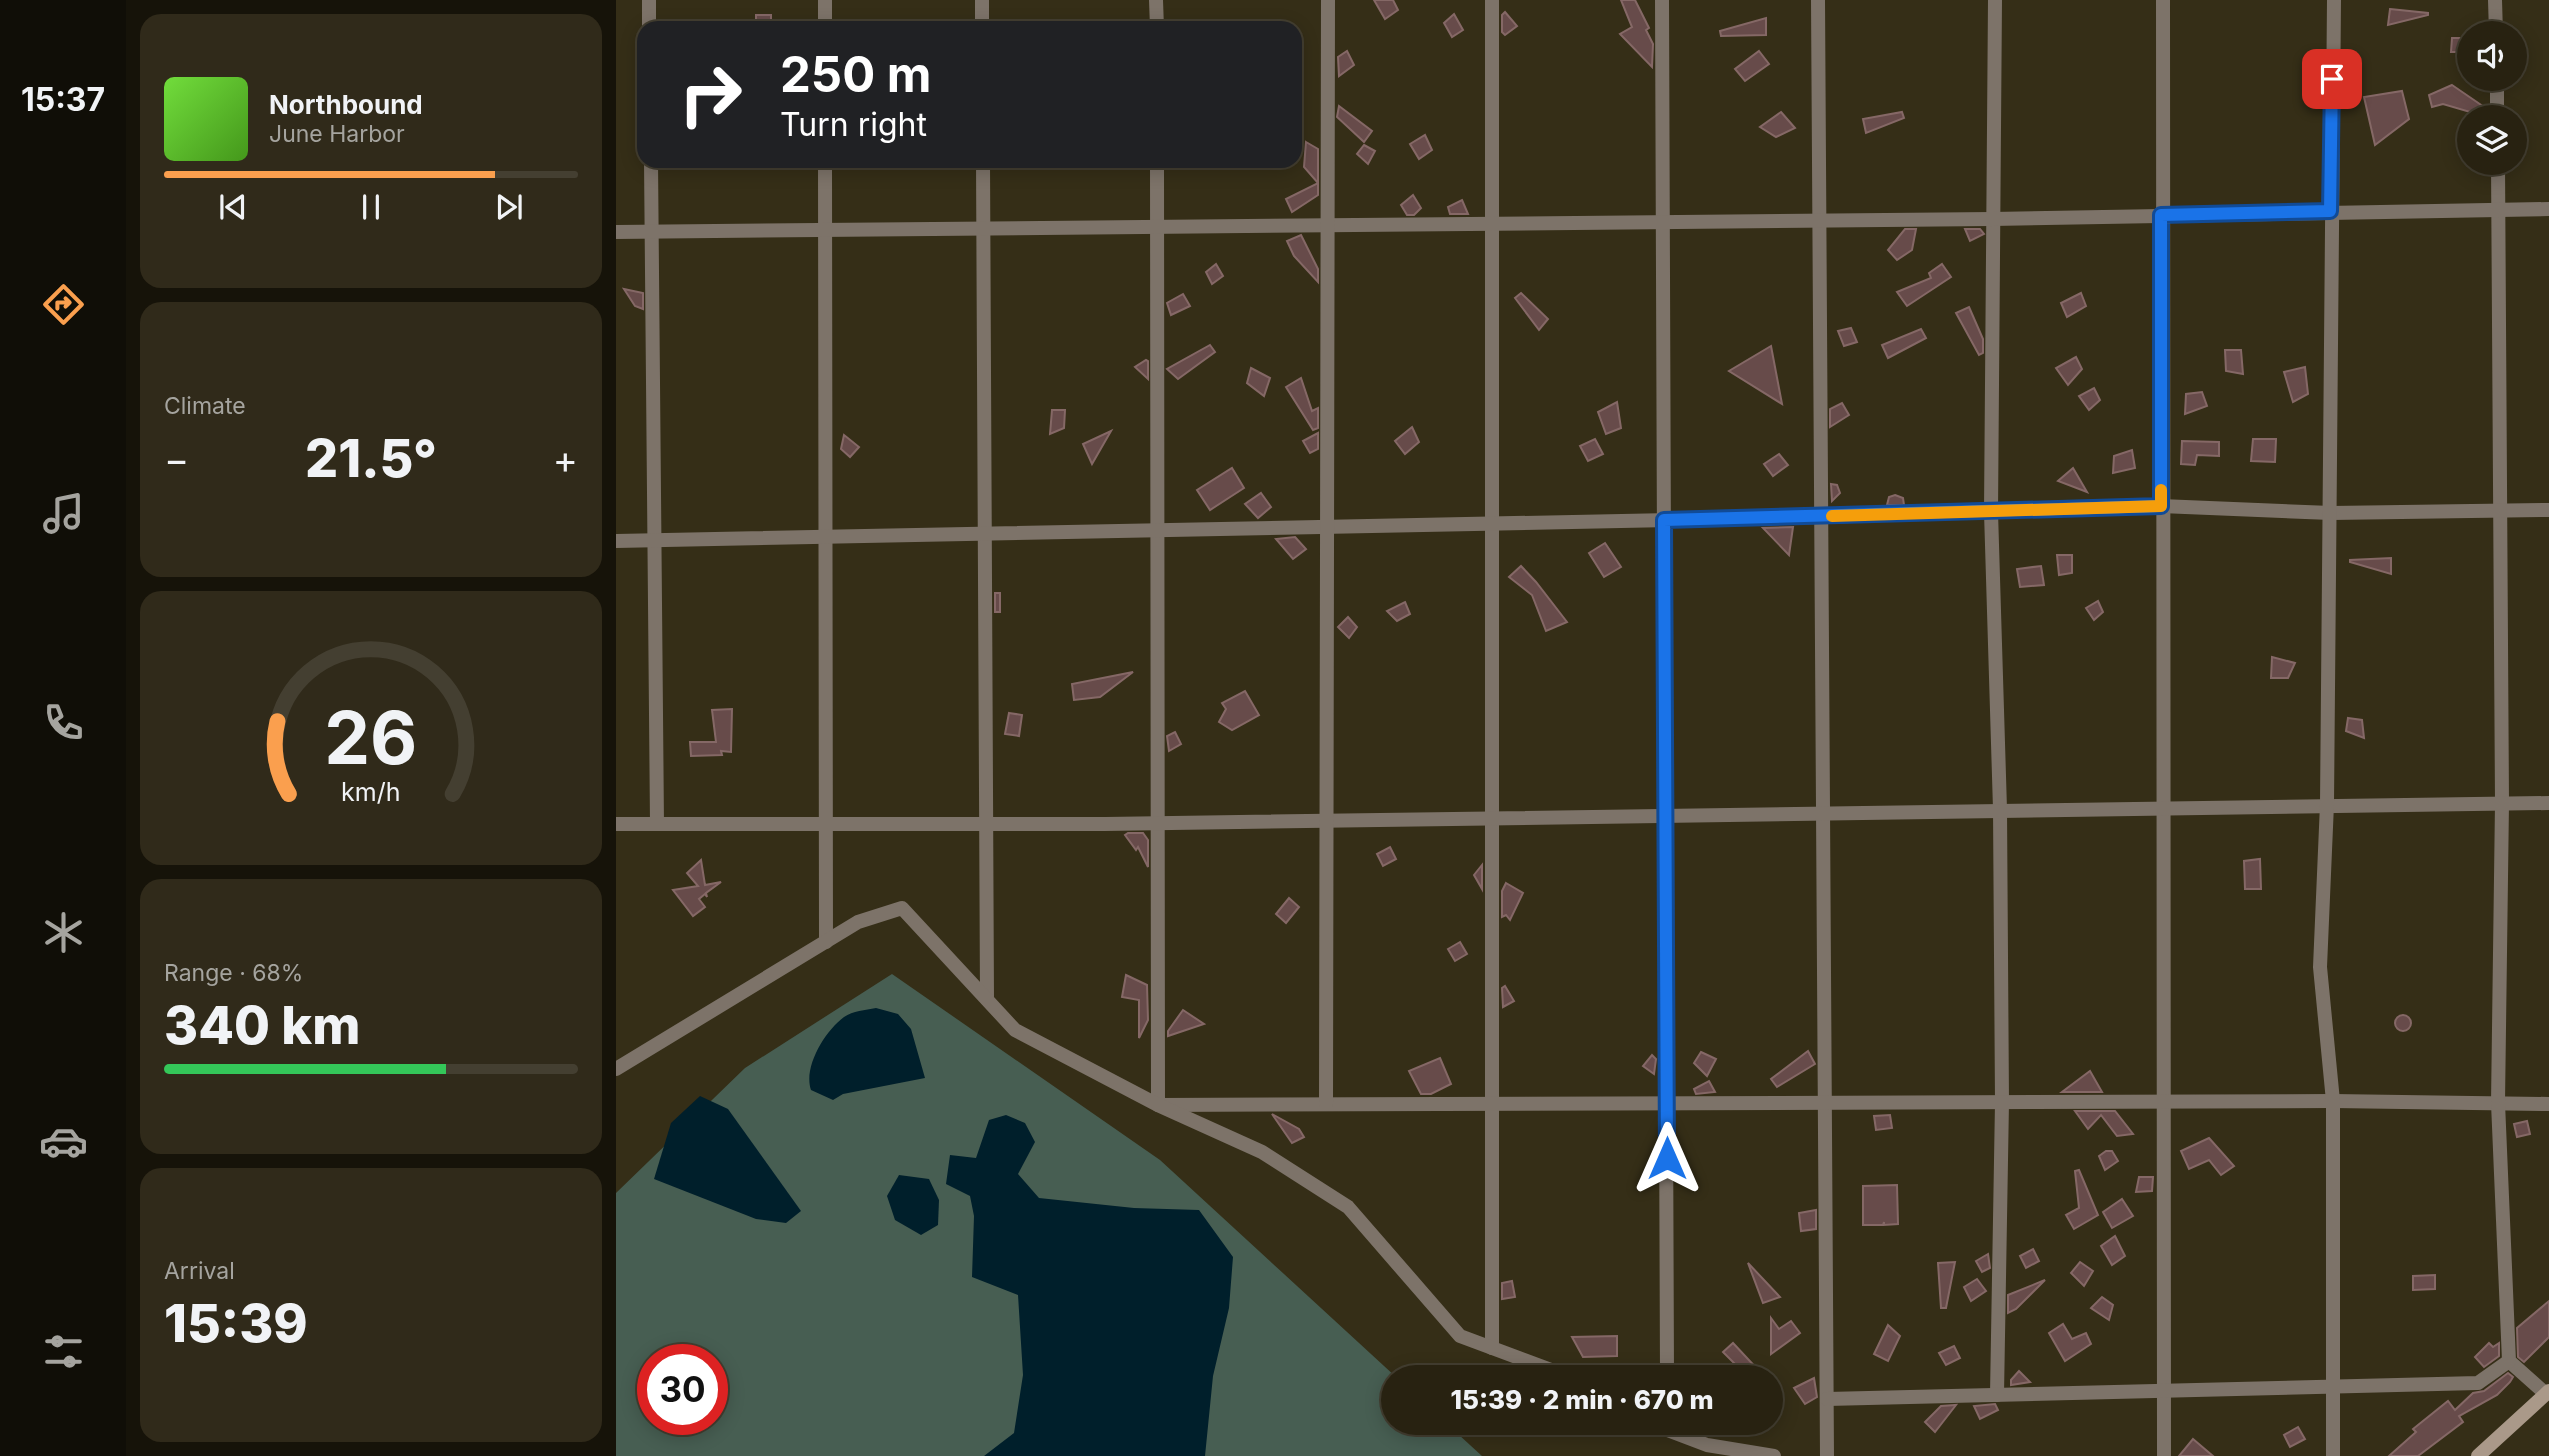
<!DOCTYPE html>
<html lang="en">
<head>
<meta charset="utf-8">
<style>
  :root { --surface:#282211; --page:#302a1a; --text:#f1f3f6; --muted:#a5a49f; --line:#443f31; --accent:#fa9f4e }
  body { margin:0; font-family:Inter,sans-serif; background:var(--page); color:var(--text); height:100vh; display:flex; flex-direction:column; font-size:26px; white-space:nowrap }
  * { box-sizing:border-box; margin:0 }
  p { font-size:23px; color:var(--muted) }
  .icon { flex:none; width:38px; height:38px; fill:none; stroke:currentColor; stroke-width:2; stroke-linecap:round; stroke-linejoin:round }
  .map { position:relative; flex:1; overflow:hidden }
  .drawer { display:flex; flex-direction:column; gap:14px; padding:14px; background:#161309; width:490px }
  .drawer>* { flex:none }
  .banner { position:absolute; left:21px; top:21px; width:665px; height:147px; border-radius:21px; box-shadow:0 4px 18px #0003,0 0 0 2px var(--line); background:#202124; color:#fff; overflow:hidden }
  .fabs { position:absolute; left:1841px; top:21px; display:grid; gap:14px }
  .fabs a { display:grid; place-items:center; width:70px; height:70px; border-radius:50%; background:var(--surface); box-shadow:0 4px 18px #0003,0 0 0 2px var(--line); font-size:35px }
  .speed { position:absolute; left:21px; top:1344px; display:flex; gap:14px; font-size:35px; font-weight:700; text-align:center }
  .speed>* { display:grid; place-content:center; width:91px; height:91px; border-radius:50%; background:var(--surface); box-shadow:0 4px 18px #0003,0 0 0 2px var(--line); line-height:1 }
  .speed .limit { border:10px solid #d22; background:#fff; color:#111 }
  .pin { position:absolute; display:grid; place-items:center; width:60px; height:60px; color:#fff; margin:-30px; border-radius:14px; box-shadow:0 4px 10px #0006 }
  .me { position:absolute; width:77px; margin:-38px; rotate:0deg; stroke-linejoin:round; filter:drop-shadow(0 0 5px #0008) }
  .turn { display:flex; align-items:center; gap:24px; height:147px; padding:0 28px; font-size:32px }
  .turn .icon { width:91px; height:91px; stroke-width:2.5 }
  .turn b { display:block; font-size:49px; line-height:60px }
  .big { font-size:52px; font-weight:800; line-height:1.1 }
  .drawer .tile { flex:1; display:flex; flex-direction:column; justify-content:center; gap:10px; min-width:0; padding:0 24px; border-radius:21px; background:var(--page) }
  .drawer .dial { align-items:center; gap:0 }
  .dial svg { height:182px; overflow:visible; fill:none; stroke:var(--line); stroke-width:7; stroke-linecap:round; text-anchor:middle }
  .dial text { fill:var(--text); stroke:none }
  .song { display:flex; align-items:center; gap:21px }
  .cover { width:84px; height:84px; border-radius:10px; background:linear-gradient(135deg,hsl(100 70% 55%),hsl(100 70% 35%)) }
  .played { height:7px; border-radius:4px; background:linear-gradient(90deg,var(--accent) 80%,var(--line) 80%) }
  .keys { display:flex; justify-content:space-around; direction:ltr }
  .heat { display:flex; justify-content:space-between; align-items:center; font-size:38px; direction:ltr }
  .charge { height:10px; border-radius:5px; background:linear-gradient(90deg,#34c759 68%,var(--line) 0) }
  .trip { position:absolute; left:765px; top:1365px; width:402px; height:70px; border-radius:35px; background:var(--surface); box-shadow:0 4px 18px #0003,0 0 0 2px var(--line); font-weight:800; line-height:70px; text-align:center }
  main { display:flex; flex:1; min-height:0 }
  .menu { display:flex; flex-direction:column; width:126px; justify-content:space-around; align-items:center; background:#100e07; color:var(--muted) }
  .menu .icon { width:49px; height:49px }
  .menu .current { color:var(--accent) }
  .menu b { font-size:32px; color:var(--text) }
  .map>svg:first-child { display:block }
</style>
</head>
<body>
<main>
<nav class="menu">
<b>15:37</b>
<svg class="icon current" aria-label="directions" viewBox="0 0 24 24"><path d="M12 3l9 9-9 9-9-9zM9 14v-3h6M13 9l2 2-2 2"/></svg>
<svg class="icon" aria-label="music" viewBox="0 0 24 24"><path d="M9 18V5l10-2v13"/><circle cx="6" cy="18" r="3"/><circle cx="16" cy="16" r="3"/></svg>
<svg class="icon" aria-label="phone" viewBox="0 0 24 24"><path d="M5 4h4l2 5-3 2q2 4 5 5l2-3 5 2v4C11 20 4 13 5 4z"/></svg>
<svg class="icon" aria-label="climate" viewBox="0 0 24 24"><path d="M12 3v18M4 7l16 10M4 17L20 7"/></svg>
<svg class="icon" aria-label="car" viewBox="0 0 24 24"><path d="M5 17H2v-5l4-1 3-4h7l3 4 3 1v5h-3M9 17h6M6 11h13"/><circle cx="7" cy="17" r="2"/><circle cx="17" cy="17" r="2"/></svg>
<svg class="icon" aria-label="filters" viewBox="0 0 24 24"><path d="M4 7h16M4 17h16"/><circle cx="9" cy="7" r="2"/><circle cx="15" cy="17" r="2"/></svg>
</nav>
<section class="drawer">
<div class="tile">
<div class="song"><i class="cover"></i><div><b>Northbound</b><p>June Harbor</p></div></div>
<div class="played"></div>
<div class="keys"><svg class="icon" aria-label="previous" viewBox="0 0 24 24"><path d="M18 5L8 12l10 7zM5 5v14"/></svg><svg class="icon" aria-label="pause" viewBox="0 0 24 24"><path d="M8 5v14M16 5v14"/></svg><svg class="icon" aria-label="next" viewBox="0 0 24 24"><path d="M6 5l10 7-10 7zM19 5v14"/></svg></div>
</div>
<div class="tile"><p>Climate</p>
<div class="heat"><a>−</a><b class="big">21.5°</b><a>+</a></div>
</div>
<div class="tile dial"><svg viewBox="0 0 100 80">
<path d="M14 69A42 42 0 1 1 86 69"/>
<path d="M14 69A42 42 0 0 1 9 37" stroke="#fa9f4e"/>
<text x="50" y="56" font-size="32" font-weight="700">26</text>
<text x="50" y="72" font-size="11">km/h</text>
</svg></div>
<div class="tile"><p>Range · 68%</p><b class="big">340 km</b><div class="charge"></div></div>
<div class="tile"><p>Arrival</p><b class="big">15:39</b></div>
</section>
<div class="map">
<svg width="1933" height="1456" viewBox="0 0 1933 1456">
  <rect width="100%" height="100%" fill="#352e17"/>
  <path fill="#475e52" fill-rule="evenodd" d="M276 974 544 1160 780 1377H777V1423H830L866 1456H0V1193L129 1068ZM37 1360H96V1419H37Z"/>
  <g fill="#001f2b">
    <path d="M260 1008 282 1014 295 1029 309 1078 227 1094 217 1100 195 1090C187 1067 209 1031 228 1017 237 1011 249 1010 260 1008Z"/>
    <path d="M84 1096 112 1109 185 1211 170 1223 140 1219 38 1179 55 1123Z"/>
    <path d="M390 1115 409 1123 419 1142 402 1174 423 1198 518 1208 583 1210 617 1257 613 1308 597 1376 589 1456H368L398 1433 407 1375 402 1295 356 1277 358 1216 354 1196 330 1184 334 1155 360 1158 373 1120Z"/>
    <path d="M283 1175 313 1179 323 1200 322 1225 305 1235 279 1220 271 1196Z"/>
  </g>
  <g fill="#674b4a" stroke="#856866" stroke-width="2">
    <path d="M758 0H777L782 10 769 19Z"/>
    <path d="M1005 0H1019L1033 28 1030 30 1037 44 1036 67 1004 34 1016 27Z"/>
    <path d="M1774 9 1812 13V15L1772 25Z"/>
    <path d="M889 12 901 26 889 35 886 32V15Z"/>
    <path d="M838 14 847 30 836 37 828 23Z"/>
    <rect x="140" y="15" width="15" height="13"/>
    <path d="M1150 18V35L1105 36 1104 31Z"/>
    <path d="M1836 38H1853V52H1835Z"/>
    <path d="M731 51 738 65 723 76 722 57Z"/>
    <path d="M1143 51 1153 64 1129 81 1119 69Z"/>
    <path d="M1836 85 1871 109V117L1827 104 1816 107 1813 95Z"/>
    <path d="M1786 91 1793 119 1759 145 1748 97Z"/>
    <path d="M723 106 756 131 748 142 721 117Z"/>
    <path d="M1165 112 1179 128 1160 137 1144 127Z"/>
    <path d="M1286 112 1288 118 1250 133 1247 119Z"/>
    <path d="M809 135 816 150 803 159 794 144Z"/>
    <path d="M690 142 702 149V183L688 167Z"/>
    <path d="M748 145 759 151 752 164 741 154Z"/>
    <path d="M702 183V195L676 212 670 199Z"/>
    <path d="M797 195 805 208 798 215H791L785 205Z"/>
    <path d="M846 200 852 214H834L832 207Z"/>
    <path d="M1289 229H1300L1296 250 1281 260 1272 250Z"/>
    <path d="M1349 229H1364L1368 234 1354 241Z"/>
    <path d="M685 235 702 269V282L678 256 671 241Z"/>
    <path d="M600 264 607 276 596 284 590 272Z"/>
    <path d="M1326 264 1335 277 1291 306 1281 292 1315 278 1313 273Z"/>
    <path d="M8 289 27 293V309L19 306Z"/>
    <path d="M905 293 932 319 923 330 899 298Z"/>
    <path d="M1465 293 1470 306 1451 317 1445 303Z"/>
    <path d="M567 294 574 306 555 315 551 303Z"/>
    <path d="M1353 307 1367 339V353L1363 355 1340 313Z"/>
    <path d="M1235 328 1241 342 1228 346 1222 331Z"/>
    <path d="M1305 329 1310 338 1272 358 1266 345Z"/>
    <path d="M594 345 599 352 562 379 551 369Z"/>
    <path d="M1155 346 1166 404 1113 371Z"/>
    <path d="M1609 350H1625L1627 374 1610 371Z"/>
    <path d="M1460 357 1466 369 1452 385 1440 368Z"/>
    <path d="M530 360 532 361V379L519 367Z"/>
    <path d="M1689 367 1692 394 1677 402 1668 372Z"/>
    <path d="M635 368 654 378 648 396 631 383Z"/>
    <path d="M685 378 696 411 702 408V428L697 430 670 387Z"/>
    <path d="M1478 388 1484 400 1473 410 1463 396Z"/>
    <path d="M1586 392 1591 406 1569 414 1570 394Z"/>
    <path d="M1001 402 1005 428 990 434 982 412Z"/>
    <path d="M1226 403 1233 415 1214 427V409Z"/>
    <path d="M436 410H449L448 428 434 434Z"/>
    <path d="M796 427 803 442 789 454 779 441Z"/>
    <path d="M495 431 476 464 467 444Z"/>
    <path d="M702 433V449L694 453 687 441Z"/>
    <path d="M228 435 243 447 234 457 225 449Z"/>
    <path d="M979 439 987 454 972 461 964 446Z"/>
    <path d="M1637 439H1660L1659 462 1635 461Z"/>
    <path d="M1566 441 1603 442V456L1581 455 1579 465 1565 464Z"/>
    <path d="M1516 450 1519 468 1497 473 1498 456Z"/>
    <path d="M1163 454 1172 465 1157 476 1148 464Z"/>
    <path d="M616 468 628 488 594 510 581 490Z"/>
    <path d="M1457 468 1471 492 1442 481Z"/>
    <path d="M1215 484 1221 485 1224 493 1216 501Z"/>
    <path d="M645 493 655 507 642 518 629 504Z"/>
    <path d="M1279 495 1287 498 1288 505H1271L1273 497Z"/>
    <path d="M1177 527 1173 555 1147 528Z"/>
    <path d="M679 537 690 549 677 559 660 539Z"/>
    <path d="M989 543 1005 567 988 577 973 553Z"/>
    <path d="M1441 555H1456V573L1443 575Z"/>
    <path d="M1775 558V574L1734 562V560Z"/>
    <path d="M905 566 920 582 951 622 930 631 916 595 893 577Z"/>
    <path d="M1425 566 1428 585 1404 587 1401 569Z"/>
    <rect x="379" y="593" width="5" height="19"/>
    <path d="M1482 601 1487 612 1478 620 1470 608Z"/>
    <path d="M789 602 794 614 781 621 771 611Z"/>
    <path d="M732 617 741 627 733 638 722 627Z"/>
    <path d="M1656 657 1679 663 1672 678H1655Z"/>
    <path d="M517 672 484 697 458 700 456 684Z"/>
    <path d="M629 691 643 715 616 730 603 722 610 709 606 703Z"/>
    <path d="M116 709 115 752 105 751 106 755 75 756 74 742H100L96 710Z"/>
    <path d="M393 713 406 715 403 736 389 734Z"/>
    <path d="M1732 718 1746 720 1748 738 1730 731Z"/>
    <path d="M559 732 565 744 553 751 551 736Z"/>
    <path d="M512 833H527L532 840V867L522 847 520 850 509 835Z"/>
    <path d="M774 847 780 859 767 866 761 854Z"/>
    <path d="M1644 859 1645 889H1629L1628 861Z"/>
    <path d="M85 860 89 885 105 882 90 893 91 897 89 894 83 899 89 907 77 916 57 890 82 886 71 873Z"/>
    <path d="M866 865V889L858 875Z"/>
    <path d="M890 883 907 893 894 920 890 915 886 917V891Z"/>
    <path d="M673 898 683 907 670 923 660 914Z"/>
    <path d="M844 942 851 954 839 961 832 949Z"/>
    <path d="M510 975 531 985 532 1020 523 1038V1000L506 997Z"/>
    <path d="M889 986 898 1001 887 1007 886 988Z"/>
    <path d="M567 1010 588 1024 552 1036V1031Z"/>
    <circle cx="1787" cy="1023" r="8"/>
    <path d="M1192 1051 1199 1064 1161 1087 1155 1079Z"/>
    <path d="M1085 1052 1100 1059 1091 1076 1078 1063Z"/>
    <path d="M1036 1055 1040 1059 1038 1074 1027 1066Z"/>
    <path d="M824 1058 835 1084 815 1094H805L793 1071Z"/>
    <path d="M1474 1071 1486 1092H1446Z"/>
    <path d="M1093 1081 1099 1092 1080 1094 1078 1089Z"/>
    <path d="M1459 1111H1499L1517 1134 1501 1136 1485 1115 1472 1129Z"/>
    <path d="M656 1114 683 1129 688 1137 676 1143Z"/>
    <path d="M1274 1115 1276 1128 1260 1130 1258 1116Z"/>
    <path d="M1911 1121 1914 1134 1901 1137 1898 1124Z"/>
    <path d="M1593 1138 1618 1166 1605 1175 1593 1160 1573 1169 1565 1151Z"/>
    <path d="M1490 1151H1496L1502 1161 1489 1170 1483 1156Z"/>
    <path d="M1463 1170 1482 1215 1458 1229 1450 1215 1463 1208 1459 1171Z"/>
    <path d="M1523 1177H1537L1536 1191 1520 1192Z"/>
    <path d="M1281 1185 1282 1224 1268 1225V1222L1267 1225H1247V1186Z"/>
    <path d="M1506 1199 1517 1216 1496 1228 1487 1212Z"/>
    <path d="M1200 1210V1229L1185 1231 1183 1213Z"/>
    <path d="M1499 1236 1509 1256 1496 1265 1485 1246Z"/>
    <path d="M1417 1249 1423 1261 1410 1268 1404 1256Z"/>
    <path d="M1372 1254 1374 1268 1366 1272 1360 1261Z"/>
    <path d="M1339 1262 1330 1308H1325L1322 1263Z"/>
    <path d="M1464 1262 1477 1271 1468 1286 1455 1273Z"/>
    <path d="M1132 1263 1164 1297 1147 1303Z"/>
    <path d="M1819 1275V1289L1797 1290V1276Z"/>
    <path d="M1361 1279 1370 1291 1355 1301 1348 1287Z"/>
    <path d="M1429 1280 1400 1309 1392 1313V1295Z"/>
    <path d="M896 1281 899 1297 886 1299V1283Z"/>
    <path d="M1486 1297 1497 1305 1493 1320 1475 1308Z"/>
    <path d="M1933 1301V1337L1908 1362 1902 1357 1901 1328Z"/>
    <path d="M1155 1318 1163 1329 1175 1321 1184 1333 1155 1354Z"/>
    <path d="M1447 1324 1456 1339 1470 1333 1475 1344 1449 1361 1433 1333Z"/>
    <path d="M1272 1325 1284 1336 1272 1361 1258 1354Z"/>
    <path d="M1001 1336V1356L967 1357 956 1337Z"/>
    <path d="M1117 1343 1144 1372 1138 1377H1132L1107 1352Z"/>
    <path d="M1873 1343 1877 1347 1883 1343V1356L1868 1367 1859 1357Z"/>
    <path d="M1338 1346 1344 1358 1330 1365 1323 1353Z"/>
    <path d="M1403 1371 1414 1382 1395 1385V1380Z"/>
    <path d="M1892 1373 1897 1377 1894 1382 1881 1395 1843 1416 1847 1422 1802 1456H1773L1800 1432 1797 1429 1832 1401 1839 1410 1857 1393 1868 1391Z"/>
    <path d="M1198 1378 1201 1397 1189 1404 1178 1388Z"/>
    <path d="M1379 1404 1382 1410 1364 1419 1358 1406Z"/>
    <path d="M1340 1405 1319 1432 1309 1422 1325 1406Z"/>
    <path d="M1682 1427 1689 1439 1674 1447 1668 1435Z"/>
    <path d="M1577 1439 1597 1456H1563Z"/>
  </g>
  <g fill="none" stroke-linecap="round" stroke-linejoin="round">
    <g stroke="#7d7369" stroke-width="14">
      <path d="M33 0V28"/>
      <path d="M209 0V28"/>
      <path d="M366 0V28"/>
      <path d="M540 0 541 28"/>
      <path d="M876 0V1348"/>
      <path d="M1046 0 1051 1377"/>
      <path d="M1202 0 1211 1456"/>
      <path d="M1379 0 1375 512 1384 809 1386 1102 1381 1395"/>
      <path d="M1547 0 1548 1456"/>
      <path d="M1879 0 1880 33"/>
      <path d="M1881 79V117"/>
      <path d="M35 161 41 824"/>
      <path d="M209 161 210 942"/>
      <path d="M367 161 371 999"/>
      <path d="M541 161 542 1105 1717 1101 1933 1104"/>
      <path d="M1882 163 1886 803 1882 1103 1893 1361 1930 1394"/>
      <path d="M0 232 1376 219 1933 209"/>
      <path d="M0 541 1205 517 1545 506 1715 513 1933 510"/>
      <path d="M0 824H489L1933 803"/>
      <path d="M0 1069 242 922 286 908 399 1030 542 1105 646 1152 732 1207 844 1336 954 1377"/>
      <path d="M710 1104 712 0"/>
      <path d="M1211 1399 1862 1383 1893 1361"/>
      <path d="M1033 1423 1091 1445 1158 1456"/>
      <path d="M1717 1456V1101L1704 967 1711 804 1718 0"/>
    </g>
    <path stroke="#aa9989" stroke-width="14" d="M1862 1456 1933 1391"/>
  </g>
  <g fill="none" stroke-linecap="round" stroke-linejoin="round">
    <defs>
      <path id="route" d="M1051 1158 1048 520 1545 506V215L1714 211 1716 79"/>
    </defs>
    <use href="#route" stroke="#114b97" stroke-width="18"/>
    <use href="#route" stroke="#1a73e8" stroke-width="12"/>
    <path stroke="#f59e0b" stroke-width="12" d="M1216 516 1545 506V490"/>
  </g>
</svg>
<div class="fabs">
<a><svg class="icon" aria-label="sound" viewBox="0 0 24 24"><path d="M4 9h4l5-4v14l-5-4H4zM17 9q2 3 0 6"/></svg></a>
<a><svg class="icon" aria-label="layers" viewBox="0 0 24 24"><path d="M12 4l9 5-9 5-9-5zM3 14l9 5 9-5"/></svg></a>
</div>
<div class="speed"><div class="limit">30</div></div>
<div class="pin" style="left:1716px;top:79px;background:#d93025"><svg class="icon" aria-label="arrive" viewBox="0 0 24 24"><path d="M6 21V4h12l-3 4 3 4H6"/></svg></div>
<svg class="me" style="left:1051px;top:1158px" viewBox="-20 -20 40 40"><path d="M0-17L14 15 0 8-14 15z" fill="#1a73e8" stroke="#fff" stroke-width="4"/></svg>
<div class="trip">15:39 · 2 min · 670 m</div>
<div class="banner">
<div class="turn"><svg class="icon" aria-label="right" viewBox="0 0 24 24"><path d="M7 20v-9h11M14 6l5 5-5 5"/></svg><div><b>250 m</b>Turn right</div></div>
</div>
</div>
</main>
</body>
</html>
